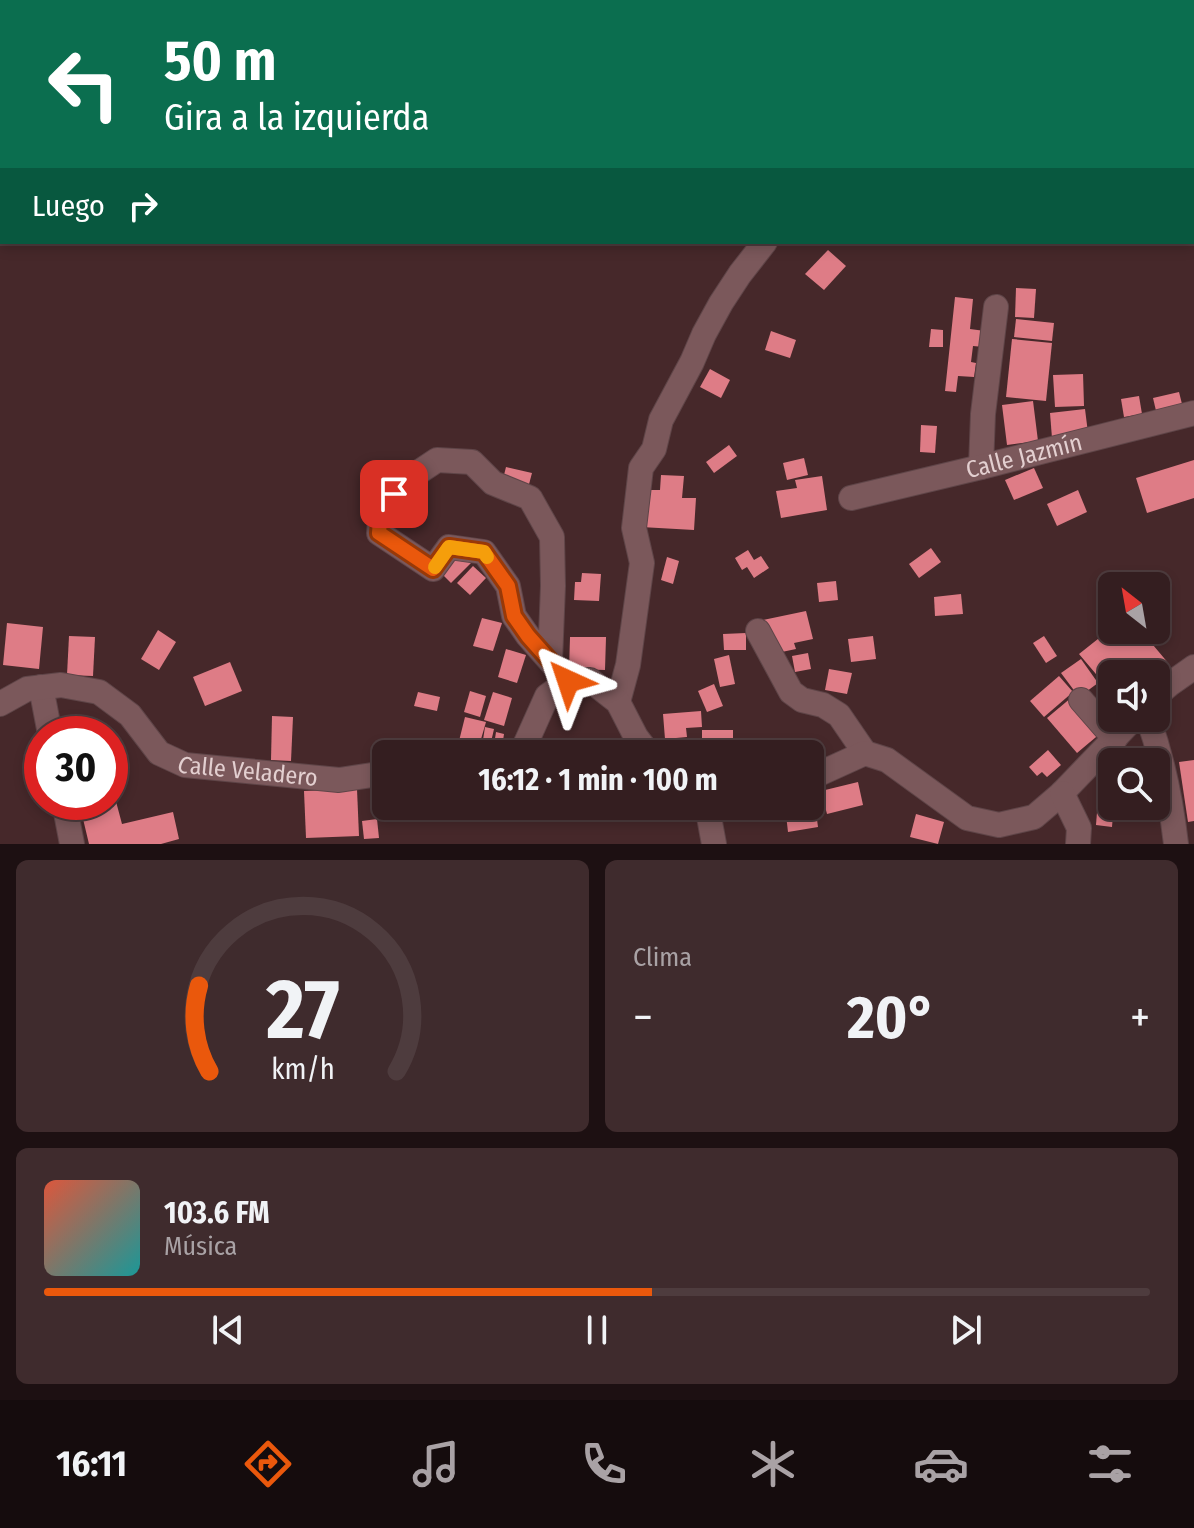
<!DOCTYPE html>
<html lang="es">
<head>
<meta charset="utf-8">
<style>
  :root { --surface:#341e20; --page:#3f2b2d; --text:#f1f3f6; --muted:#a9a2a5; --line:#4e3c3e; --accent:#ea580c }
  body { margin:0; font-family:"Fira Sans Condensed",sans-serif; background:var(--page); color:var(--text); height:100vh; display:flex; flex-direction:column; font-size:30px; white-space:nowrap }
  * { box-sizing:border-box; margin:0 }
  p { font-size:26px; color:var(--muted) }
  .icon { flex:none; width:44px; height:44px; fill:none; stroke:currentColor; stroke-width:2; stroke-linecap:round; stroke-linejoin:round }
  .map { position:relative; height:844px; overflow:hidden }
  .sheet { display:flex; flex-direction:column; gap:16px; padding:16px; background:#1d1012; flex:1 }
  .sheet>* { flex:none }
  .hud { position:absolute; left:0px; top:0px; width:1194px; height:244px; box-shadow:0 4px 12px #0003,0 0 0 2px var(--line); background:#0b6e4f; color:#fff; overflow:hidden }
  .needle { width:52px; rotate:329deg }
  .fabs { position:absolute; left:1098px; top:572px; display:grid; gap:16px }
  .fabs a { display:grid; place-items:center; width:72px; height:72px; border-radius:12px; background:var(--surface); box-shadow:0 4px 12px #0003,0 0 0 2px var(--line); font-size:40px }
  .speed { position:absolute; left:24px; top:716px; display:flex; gap:16px; font-size:40px; font-weight:700; text-align:center }
  .speed>* { display:grid; place-content:center; width:104px; height:104px; border-radius:50%; background:var(--surface); box-shadow:0 4px 12px #0003,0 0 0 2px var(--line); line-height:1 }
  .speed .limit { border:12px solid #d22; background:#fff; color:#111 }
  .pin { position:absolute; display:grid; place-items:center; width:68px; height:68px; color:#fff; margin:-34px; border-radius:16px; box-shadow:0 4px 12px #0006 }
  .me { position:absolute; width:88px; margin:-44px; rotate:318deg; stroke-linejoin:round; filter:drop-shadow(0 0 6px #0008) }
  .turn { display:flex; align-items:center; gap:28px; height:168px; padding:0 32px; font-size:36px }
  .turn .icon { width:104px; height:104px; stroke-width:2.5 }
  .turn b { display:block; font-size:56px; line-height:68px }
  .then { display:flex; align-items:center; height:76px; padding:0 32px; background:#0003; gap:16px; font-size:30px }
  .big { font-size:60px; font-weight:700; line-height:1.1 }
  .sheet .tile { flex:1; display:flex; flex-direction:column; justify-content:center; gap:12px; min-width:0; padding:0 28px; border-radius:12px; background:var(--page) }
  .sheet .dial { align-items:center; gap:0 }
  .dial svg { height:208px; overflow:visible; fill:none; stroke:var(--line); stroke-width:7; stroke-linecap:round; text-anchor:middle }
  .dial text { fill:var(--text); stroke:none }
  .song { display:flex; align-items:center; gap:24px }
  .cover { width:96px; height:96px; border-radius:12px; background:linear-gradient(135deg,hsl(10 70% 55%),hsl(180 70% 35%)) }
  .played { height:8px; border-radius:4px; background:linear-gradient(90deg,var(--accent) 55%,var(--line) 55%) }
  .keys { display:flex; justify-content:space-around; direction:ltr }
  .heat { display:flex; justify-content:space-between; align-items:center; font-size:44px; direction:ltr }
  .sheet .tiles { flex:1; display:grid; gap:16px; grid-template-columns:1fr 1fr }
  .tile:last-child { grid-column:span 2 }
  .trip { position:absolute; left:372px; top:740px; width:452px; height:80px; border-radius:12px; background:var(--surface); box-shadow:0 4px 12px #0003,0 0 0 2px var(--line); font-weight:700; line-height:80px; text-align:center }
  .tab-bar { display:flex; height:128px; justify-content:space-around; align-items:center; background:#150c0d; color:var(--muted) }
  .tab-bar .icon { width:56px; height:56px }
  .tab-bar .on { color:var(--accent) }
  .tab-bar b { font-size:36px; color:var(--text) }
  .map>svg:first-child { display:block }
</style>
</head>
<body>
<div class="map">
<svg width="1194" height="844" viewBox="0 0 1194 844">
  <rect width="100%" height="100%" fill="#46282a"/>
  <g fill="#de7c86">
    <path d="M828 250 846 266 824 290 805 274Z"/>
    <path d="M1016 288 1036 289 1034 318 1015 317Z"/>
    <path d="M955 297 973 299 970 329 985 331 984 347 973 346 971 362 976 363 974 377 958 376 956 392 945 391Z"/>
    <path d="M1016 319 1054 323 1052 341 1014 337Z"/>
    <path d="M931 329 943 330V347H929Z"/>
    <path d="M771 331 796 340 790 358 765 350Z"/>
    <path d="M1012 339 1052 343 1046 401 1006 397Z"/>
    <path d="M710 369 730 380 721 398 700 387Z"/>
    <path d="M1083 374 1084 406 1055 407 1053 375Z"/>
    <path d="M1179 392 1183 408 1157 415 1153 398Z"/>
    <path d="M1139 396 1142 414 1124 417 1121 399Z"/>
    <path d="M1033 401 1038 441 1007 445 1002 405Z"/>
    <path d="M1085 409 1088 433 1052 438 1050 413Z"/>
    <path d="M921 425 937 426 935 453 920 452Z"/>
    <path d="M729 445 737 456 714 473 706 462Z"/>
    <path d="M804 458 808 475 787 480 783 463Z"/>
    <path d="M1194 460V498L1147 513 1136 478Z"/>
    <path d="M506 467 532 473 528 488 502 483Z"/>
    <path d="M1034 468 1043 488 1014 500 1005 480Z"/>
    <path d="M661 475 684 476 682 498H696L694 530 641 527 643 490H660Z"/>
    <path d="M822 476 827 510 781 518 776 491 797 488 795 480Z"/>
    <path d="M1078 490 1087 512 1057 526 1047 504Z"/>
    <path d="M931 548 941 562 919 578 909 564Z"/>
    <path d="M748 550 754 560 761 556 769 568 754 578 747 567 742 570 735 558Z"/>
    <path d="M454 555H464L471 563 451 583 439 571Z"/>
    <path d="M667 557 679 561 673 584 661 580Z"/>
    <path d="M473 566 486 578 470 595 457 583Z"/>
    <path d="M582 573 601 574 599 601 574 600 575 582H581Z"/>
    <path d="M836 581 838 600 819 602 817 583Z"/>
    <path d="M961 594 963 614 935 616 934 597Z"/>
    <path d="M806 611 813 639 794 643 796 649 777 653 767 637 763 620Z"/>
    <path d="M482 618 502 623 493 651 473 646Z"/>
    <path d="M7 623 43 627 39 669 3 665Z"/>
    <path d="M158 630 176 642 159 670 141 659Z"/>
    <path d="M1108 631 1119 644 1131 633 1141 644 1148 639 1169 664 1157 674H1112V693L1079 654Z"/>
    <path d="M746 633V650H724L723 634Z"/>
    <path d="M69 636 95 637 93 676 67 675Z"/>
    <path d="M873 636 876 659 851 662 848 639Z"/>
    <path d="M1044 636 1057 656 1046 663 1033 643Z"/>
    <path d="M570 637H606L605 670 569 669Z"/>
    <path d="M506 649 526 655 517 683 498 677Z"/>
    <path d="M808 653 811 669 795 672 792 656Z"/>
    <path d="M729 655 735 684 720 687 714 659Z"/>
    <path d="M1081 659 1098 683 1079 697 1061 673Z"/>
    <path d="M230 662 242 691 205 706 193 677Z"/>
    <path d="M829 669 852 673 847 694 825 690Z"/>
    <path d="M1059 676 1073 692 1044 717 1030 701Z"/>
    <path d="M714 684 723 706 707 712 698 691Z"/>
    <path d="M470 691 486 696 480 717 464 712Z"/>
    <path d="M418 692 440 697 437 711 414 706Z"/>
    <path d="M493 692 512 698 504 726 484 720Z"/>
    <path d="M1072 697 1102 732 1077 753 1047 718Z"/>
    <path d="M701 711 702 727 686 728 687 737 665 739 663 714Z"/>
    <path d="M272 716 293 717 291 761 271 760Z"/>
    <path d="M465 717 486 722 479 746 459 741Z"/>
    <path d="M92 725 93 734H63L62 728Z"/>
    <path d="M485 727 494 729 491 742 483 740Z"/>
    <rect x="702" y="730" width="31" height="24"/>
    <path d="M496 732 504 734 502 747 494 745Z"/>
    <path d="M1048 750 1061 765 1047 777 1042 772 1037 776 1029 767Z"/>
    <path d="M1194 760V821L1188 822 1179 762Z"/>
    <path d="M110 779 122 824 173 812 179 839 161 844H89L79 802H110Z"/>
    <path d="M858 782 863 805 827 814 821 791Z"/>
    <path d="M357 789 359 836 306 838 304 791Z"/>
    <path d="M818 789 822 812H816L818 827 788 832 785 806H810V790Z"/>
    <path d="M1097 812 1113 814 1112 827 1096 825Z"/>
    <path d="M916 814 944 822 938 844 910 837Z"/>
    <path d="M377 819 379 838 364 839 362 821Z"/>
  </g>
  <g fill="none" stroke-linecap="round" stroke-linejoin="round">
    <defs>
      <g id="minor">
        <path d="M981 467 983 414 996 307"/>
        <path id="s1" d="M851 498 981 467 1194 413"/>
        <path d="M758 631 791 692 802 700 823 705 839 715 865 753"/>
        <path d="M550 661 528 636 514 616 508 586 484 552 449 547 433 569 379 533 381 508 407 480 437 460 472 462 493 483 530 498 552 537 553 586 550 661 568 681"/>
        <path d="M41 687 50 734"/>
        <path d="M1156 696 1170 684 1194 667"/>
        <path d="M1081 700 1115 739"/>
        <path d="M618 702 628 665 642 563 634 528 641 468 654 449 661 420 692 362 704 334 721 303 740 274 765 242"/>
        <path id="s2" d="M0 704 27 689 61 685 99 692 130 715 159 753 185 765 339 780 386 773"/>
        <path d="M1148 718C1163 760 1171 800 1176 844"/>
        <path d="M521 754 547 696 568 681 590 680 618 702 636 737 649 754"/>
        <path d="M810 778 865 753 887 760 967 818 999 825 1034 817 1062 793 1134 718"/>
        <path d="M1062 793 1079 828 1078 844"/>
        <path d="M64 802 72 844"/>
        <path d="M707 806 714 844"/>
      </g>
    </defs>
    <use href="#minor" stroke="#5f4548" stroke-width="26"/>
    <path stroke="#947b7d" stroke-width="4" stroke-dasharray="6 4" stroke-linecap="butt" d="M324 0 328 2"/>
    <use href="#minor" stroke="#7b585b" stroke-width="24"/>
  </g>
  <g fill="none" stroke-linecap="round" stroke-linejoin="round">
    <defs>
      <path id="route" d="M394 494 381 508 379 533 433 569 449 547 484 552 508 586 514 616 528 636 568 681"/>
    </defs>
    <use href="#route" stroke="#983908" stroke-width="20"/>
    <use href="#route" stroke="#ea580c" stroke-width="14"/>
    <path stroke="#f59e0b" stroke-width="14" d="M435 567 449 547 484 552 487 557"/>
  </g>
  <g text-anchor="middle" stroke-width="8" stroke-linejoin="round" paint-order="stroke">
    <g font-size="24" fill="#e3cfd0" stroke="#3b1e21">
      <text dy="8" stroke="none"><textPath href="#s1" startOffset="178">Calle Jazmín</textPath></text>
      <text dy="8" stroke="none"><textPath href="#s2" startOffset="282">Calle Veladero</textPath></text>
    </g>
  </g>
</svg>
<div class="fabs">
<a><svg class="needle" viewBox="-14 -14 28 28"><path d="M0-13l5 13h-10z" fill="#e53935"/><path d="M0 13l5-13h-10z" fill="#a9a2a5"/></svg></a>
<a><svg class="icon" aria-label="sound" viewBox="0 0 24 24"><path d="M4 9h4l5-4v14l-5-4H4zM17 9q2 3 0 6"/></svg></a>
<a><svg class="icon" aria-label="search" viewBox="0 0 24 24"><circle cx="10" cy="10" r="6"/><path d="M15 15l6 6"/></svg></a>
</div>
<div class="speed"><div class="limit">30</div></div>
<div class="pin" style="left:394px;top:494px;background:#d93025"><svg class="icon" aria-label="arrive" viewBox="0 0 24 24"><path d="M6 21V4h12l-3 4 3 4H6"/></svg></div>
<svg class="me" style="left:568px;top:681px" viewBox="-20 -20 40 40"><path d="M0-17L14 15 0 8-14 15z" fill="#ea580c" stroke="#fff" stroke-width="4"/></svg>
<div class="trip">16:12 · 1 min · 100 m</div>
<div class="hud">
<div class="turn"><svg class="icon" aria-label="left" viewBox="0 0 24 24"><path d="M17 20v-9H6M10 6l-5 5 5 5"/></svg><div><b>50 m</b>Gira a la izquierda</div></div>
<div class="then">Luego<svg class="icon" aria-label="right" viewBox="0 0 24 24"><path d="M7 20v-9h11M14 6l5 5-5 5"/></svg></div>
</div>
</div>
<section class="sheet">
<div class="tiles">
<div class="tile dial"><svg viewBox="0 0 100 80">
<path d="M14 69A42 42 0 1 1 86 69"/>
<path d="M14 69A42 42 0 0 1 10 36" stroke="#ea580c"/>
<text x="50" y="56" font-size="32" font-weight="700">27</text>
<text x="50" y="72" font-size="11">km/h</text>
</svg></div>
<div class="tile"><p>Clima</p>
<div class="heat"><a>−</a><b class="big">20°</b><a>+</a></div>
</div>
<div class="tile">
<div class="song"><i class="cover"></i><div><b>103.6 FM</b><p>Música</p></div></div>
<div class="played"></div>
<div class="keys"><svg class="icon" aria-label="previous" viewBox="0 0 24 24"><path d="M18 5L8 12l10 7zM5 5v14"/></svg><svg class="icon" aria-label="pause" viewBox="0 0 24 24"><path d="M8 5v14M16 5v14"/></svg><svg class="icon" aria-label="next" viewBox="0 0 24 24"><path d="M6 5l10 7-10 7zM19 5v14"/></svg></div>
</div>
</div>
</section>
<nav class="tab-bar">
<b>16:11</b>
<svg class="icon on" aria-label="directions" viewBox="0 0 24 24"><path d="M12 3l9 9-9 9-9-9zM9 14v-3h6M13 9l2 2-2 2"/></svg>
<svg class="icon" aria-label="music" viewBox="0 0 24 24"><path d="M9 18V5l10-2v13"/><circle cx="6" cy="18" r="3"/><circle cx="16" cy="16" r="3"/></svg>
<svg class="icon" aria-label="phone" viewBox="0 0 24 24"><path d="M5 4h4l2 5-3 2q2 4 5 5l2-3 5 2v4C11 20 4 13 5 4z"/></svg>
<svg class="icon" aria-label="climate" viewBox="0 0 24 24"><path d="M12 3v18M4 7l16 10M4 17L20 7"/></svg>
<svg class="icon" aria-label="car" viewBox="0 0 24 24"><path d="M5 17H2v-5l4-1 3-4h7l3 4 3 1v5h-3M9 17h6M6 11h13"/><circle cx="7" cy="17" r="2"/><circle cx="17" cy="17" r="2"/></svg>
<svg class="icon" aria-label="filters" viewBox="0 0 24 24"><path d="M4 7h16M4 17h16"/><circle cx="9" cy="7" r="2"/><circle cx="15" cy="17" r="2"/></svg>
</nav>
</body>
</html>
